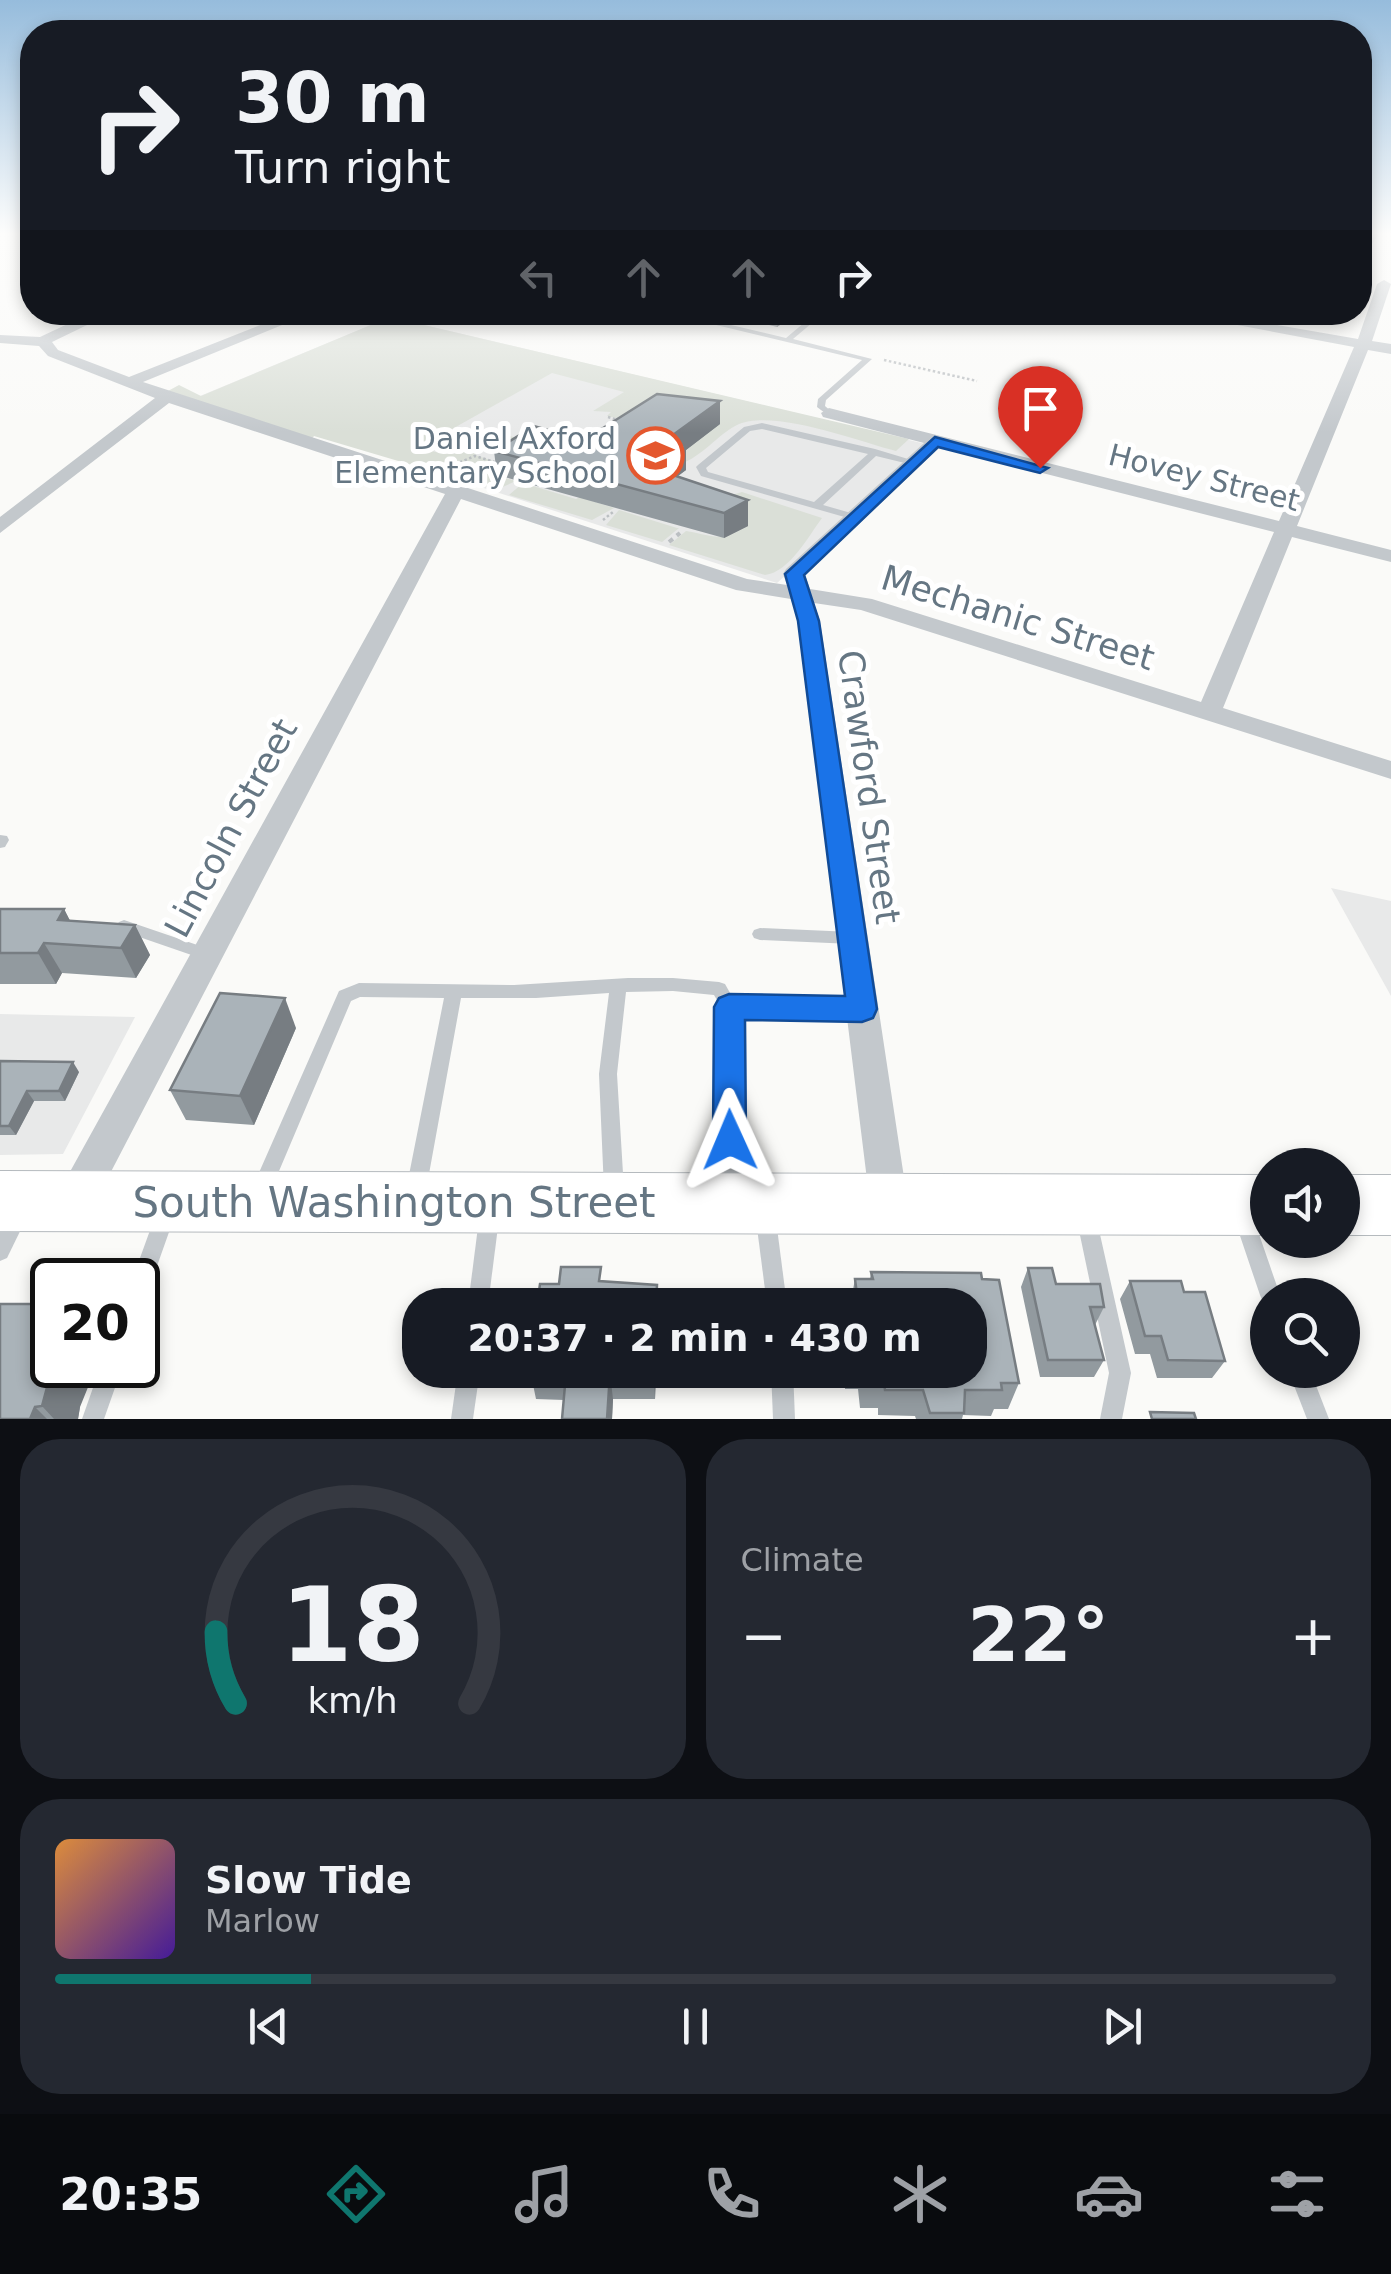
<!DOCTYPE html>
<html lang="en">
<head>
<meta charset="utf-8">
<style>
  :root { --surface:#171b24; --page:#242831; --text:#f1f3f6; --muted:#9ea1a6; --line:#363941; --accent:#0f766e }
  body { margin:0; font-family:"DejaVu Sans",sans-serif; background:var(--page); color:var(--text); height:100vh; display:flex; flex-direction:column; font-size:38px; white-space:nowrap }
  * { box-sizing:border-box; margin:0 }
  p { font-size:32px; color:var(--muted) }
  .icon { flex:none; width:55px; height:55px; fill:none; stroke:currentColor; stroke-width:2; stroke-linecap:round; stroke-linejoin:round }
  .map { position:relative; height:1419px; overflow:hidden }
  .side { display:flex; flex-direction:column; gap:20px; padding:20px; background:#0d0f14; flex:1 }
  .side>* { flex:none }
  .hud { position:absolute; left:20px; top:20px; width:1352px; height:305px; border-radius:40px; box-shadow:0 5px 15px #0003; background:#171b24; color:var(--text); overflow:hidden }
  .tools { position:absolute; left:1250px; top:1148px; display:grid; gap:20px }
  .tools a { display:grid; place-items:center; width:110px; height:110px; border-radius:50%; background:var(--surface); box-shadow:0 5px 15px #0003; font-size:50px }
  .speed { position:absolute; left:30px; top:1258px; display:flex; gap:20px; font-size:50px; font-weight:700; text-align:center }
  .speed>* { display:grid; place-content:center; width:130px; height:130px; border-radius:50%; background:var(--surface); box-shadow:0 5px 15px #0003; line-height:1 }
  .speed .limit { border:5px solid #111; border-radius:15px; background:#fff; color:#111 }
  .pin { position:absolute; display:grid; place-items:center; width:85px; height:85px; color:#fff; margin:-102px -42px; border-radius:50% 50% 50% 0; rotate:-45deg; box-shadow:0 0 10px #0007 }
  .pin .icon { rotate:45deg }
  .me { position:absolute; width:110px; margin:-55px; rotate:359deg; stroke-linejoin:round; filter:drop-shadow(0 0 8px #0008) }
  .turn { display:flex; align-items:center; gap:35px; height:210px; padding:0 50px; font-size:45px }
  .turn .icon { width:130px; height:130px; stroke-width:2.5 }
  .turn b { display:block; font-size:70px; line-height:85px }
  .lanes { display:flex; align-items:center; height:95px; padding:0 50px; background:#0003; justify-content:center; gap:50px; direction:ltr }
  .lanes .off { opacity:.35 }
  .big { font-size:75px; font-weight:700; line-height:1.1 }
  .side .card { flex:1; display:flex; flex-direction:column; justify-content:center; gap:15px; min-width:0; padding:0 35px; border-radius:40px; background:var(--page) }
  .side .dial { align-items:center; gap:0 }
  .dial svg { height:260px; overflow:visible; fill:none; stroke:var(--line); stroke-width:7; stroke-linecap:round; text-anchor:middle }
  .dial text { fill:var(--text); stroke:none }
  .song { display:flex; align-items:center; gap:30px }
  .cover { width:120px; height:120px; border-radius:15px; background:linear-gradient(135deg,hsl(30 70% 55%),hsl(260 70% 35%)) }
  .played { height:10px; border-radius:5px; background:linear-gradient(90deg,var(--accent) 20%,var(--line) 20%) }
  .keys { display:flex; justify-content:space-around; direction:ltr }
  .heat { display:flex; justify-content:space-between; align-items:center; font-size:55px; direction:ltr }
  .side .tiles { flex:1; display:grid; gap:20px; grid-template-columns:1fr 1fr }
  .card:last-child { grid-column:span 2 }
  .trip { position:absolute; left:402px; top:1288px; width:585px; height:100px; border-radius:40px; background:var(--surface); box-shadow:0 5px 15px #0003; font-weight:700; line-height:100px; text-align:center }
  .tabs { display:flex; height:160px; justify-content:space-around; align-items:center; background:#090b0e; color:var(--muted) }
  .tabs .icon { width:70px; height:70px }
  .tabs .on { color:var(--accent) }
  .tabs b { font-size:45px; color:var(--text) }
  .map>svg:first-child { display:block }
</style>
</head>
<body>
<div class="map">
<svg width="1391" height="1419" viewBox="0 0 1391 1419">
  <rect width="100%" height="100%" fill="#fafaf8"/>
  <g fill="#e8e9e9">
    <path d="M390 317 526 349 930 445 777 583 200 396Z"/>
    <path d="M1331 888 1391 901V996Z"/>
    <path d="M0 1014 135 1017 63 1154 0 1155Z"/>
  </g>
  <g fill="#dadfd7">
    <path d="M390 317 909 439 896 451C857 441 773 408 737 425 717 435 702 457 680 464L624 420 607 416 611 412 593 411 624 392 552 373 429 442 439 446 432 451C462 460 479 444 506 435L530 442 509 453 488 447 475 455 508 466 495 475 516 481 496 490 314 436 311 440 168 391 179 385 201 396Z"/>
    <path d="M523 483 576 499 580 497 614 508 592 520 509 495Z"/>
    <path d="M742 492 822 518C809 535 790 572 765 575L669 545 686 531C706 534 726 544 741 527L728 496Z"/>
    <path d="M619 510 677 528H679L662 542 606 525Z"/>
  </g>
  <g fill="none" stroke-linecap="round" stroke-linejoin="round">
    <defs>
      <g id="primary">
        <path d="M0 1171 1268 1175V1235L0 1231Z"/>
        <rect x="1342" y="1175" width="49" height="60"/>
      </g>
    </defs>
    <use href="#primary" stroke="#b5babe" stroke-width="2"/>
    <g stroke="#bbbfc2" stroke-width="2.5" stroke-dasharray="2.5 2.5" stroke-linecap="butt">
      <path d="M884 360 977 381"/>
      <path d="M608 417 618 420"/>
      <path d="M454 464 489 470"/>
      <path d="M446 468 475 456 498 463 474 478"/>
      <path d="M603 520 613 512"/>
      <path d="M677 535 681 532"/>
    </g>
    <path stroke="#bbbfc2" stroke-width="4" stroke-dasharray="5 5" stroke-linecap="butt" d="M669 542 680 533"/>
    <g fill="#c3c8cc" fill-rule="evenodd">
      <path d="M1373 234H1379L1360 261V254Z"/>
      <path d="M607 312H616L604 321H598V317Z"/>
      <path d="M662 312H676L786 338 817 312H825L793 339 872 359 826 400 825 406 833 413 829 416 817 407 818 399 862 360Z"/>
      <path d="M762 423 875 449 918 462 913 465 876 456 823 505 858 515 860 517 855 520 701 476 696 467 698 465 744 427ZM762 429 868 454 814 502 708 472 706 468 750 431Z"/>
      <path d="M0 835 7 836 9 840 5 847 0 848Z"/>
      <path d="M124 920 212 950 214 954 212 958 206 960 119 930 116 926 119 922Z"/>
      <path d="M760 928 852 932 858 934 860 938 858 942 852 944 760 940 754 938 752 934 754 930Z"/>
      <path d="M628 978H673L719 982 725 984 734 1000 860 1002 866 1004 868 1009 866 1014 860 1016 738 1014 744 1186 741 1192 734 1195 727 1192 724 1186 721 1007 714 995 673 991 626 992 617 1074 624 1190 621 1197 614 1199 607 1197 604 1190 599 1074 609 993 536 998H461L427 1185 424 1191 417 1194 410 1191 407 1185 444 998 360 997 351 1001 271 1190 264 1193 257 1190 254 1184 339 991 359 983 514 985Z"/>
      <path d="M17 1207 24 1210 27 1217 7 1258 0 1261V1230L10 1210Z"/>
      <path d="M164 1208 171 1211 174 1218 145 1300 138 1303V1280H132L157 1211Z"/>
      <path d="M489 1209 496 1212 499 1219 488 1305H468L479 1219 482 1212Z"/>
      <path d="M766 1210 773 1213 776 1220 787 1305H767L756 1220 759 1213Z"/>
      <path d="M1087 1211 1094 1214 1097 1221 1131 1373 1122 1419H1100L1109 1373 1077 1221 1080 1214Z"/>
      <path d="M1245 1211 1252 1214 1280 1295H1268V1304L1263 1302 1260 1295 1235 1221 1238 1214Z"/>
      <path d="M101 1365H123L104 1419H82Z"/>
      <path d="M458 1370H480L473 1419H451Z"/>
      <path d="M771 1370H793L795 1419H773Z"/>
      <path d="M1288 1370H1310L1329 1419H1307Z"/>
    </g>
    <g fill="#c3c8cc" fill-rule="evenodd">
      <path d="M1384 280 1391 284 1372 341 1391 344V354L1368 350 1297 526 1391 550V562L1292 537 1223 708 1391 761V779L861 610 814 603 820 621 908 1204 903 1217 889 1223 875 1217 870 1204 798 621 791 599 736 590 461 499 89 1214 75 1220 61 1214 56 1201 61 1188 445 494 169 403 0 533V517L155 398 48 356 39 346 0 343V335L40 337 93 312H114L52 342 58 350 129 377 293 312H314L143 382 747 579 787 585 783 574 786 569 924 443 823 417 821 413 829 408 1279 521 1354 347 1168 312H1203L1358 339 1377 284ZM940 447 1274 532 1201 702 872 599 810 589 805 575Z"/>
      <path d="M535 312 601 315 608 319 581 324Z"/>
    </g>
    <use href="#primary" fill="#fff" fill-rule="evenodd"/>
  </g>
  <g fill="#929a9f">
    <path d="M717 312H799L777 327Z"/>
    <path d="M720 424 686 450V470L678 476 748 500V526L724 538 497 475 494 451Z"/>
    <path d="M0 909H64L70 921 135 925 150 955 136 978 62 973 56 984H0Z"/>
    <path d="M296 1028 254 1125 186 1120 170 1090Z"/>
    <path d="M0 1061 79 1072 65 1101H34L16 1135H0Z"/>
    <path d="M1028 1268 1056 1284 1104 1307 1095 1325 1104 1360 1094 1377H1040L1021 1287Z"/>
    <path d="M871 1272 982 1279 1019 1383 1008 1409H994L991 1416 963 1415 962 1419H916L915 1416 878 1415V1408H860L858 1389H845L844 1370H970V1305H842L844 1295H852L855 1279H870Z"/>
    <path d="M1130 1281 1184 1292 1225 1361 1212 1378H1157L1150 1354H1135L1120 1299Z"/>
    <path d="M0 1304 80 1407 78 1419H0Z"/>
    <path d="M530 1370H656L655 1399H613L612 1419H562L564 1400 536 1399Z"/>
  </g>
  <g fill="#777d82">
    <path d="M777 312H799L777 327Z"/>
    <path d="M720 401V424L686 450V470L655 493V469L666 440Z"/>
    <path d="M748 500V526L724 538V513Z"/>
    <path d="M64 909 80 940 58 920Z"/>
    <path d="M135 925 150 955 136 978 121 948Z"/>
    <path d="M44 943 62 973 56 984 38 953Z"/>
    <path d="M285 998 296 1028 254 1125 240 1096Z"/>
    <path d="M73 1062 79 1072 65 1101 59 1091Z"/>
    <path d="M27 1091 34 1101 16 1135 9 1126Z"/>
    <path d="M53 1365H97L80 1407 78 1419H54L42 1406Z"/>
    <path d="M654 1370H656L655 1399 654 1373Z"/>
    <path d="M610 1373 613 1399 612 1419H607Z"/>
    <path d="M35 1407 47 1419H30Z"/>
  </g>
  <g fill="#aab3b9" stroke="#777d82" stroke-width="2.5">
    <path d="M657 394 720 401 666 440 686 446 655 469 748 500 724 513 494 451 534 426 584 440Z"/>
    <path d="M0 909H64L58 920 135 925 121 948 44 943 38 953H0Z"/>
    <path d="M220 993 285 998 240 1096 170 1090Z"/>
    <path d="M0 1061 73 1062 59 1091H27L9 1126H0Z"/>
    <path d="M561 1267H601L599 1281 657 1285 656 1305H537L540 1284H559Z"/>
    <path d="M1028 1268H1052L1056 1284H1100L1104 1307H1090L1104 1360H1048Z"/>
    <path d="M871 1272 981 1273 982 1279 999 1280 1019 1383H1001L1002 1390H965L964 1413H930L923 1390H885L884 1382H866L864 1370H970V1305H845L844 1295H857L855 1279H873Z"/>
    <path d="M1130 1281H1181L1184 1292H1205L1225 1361 1168 1360 1161 1336H1145Z"/>
    <path d="M0 1304H52L53 1365 42 1406 35 1407 30 1419H0Z"/>
    <path d="M530 1370H654V1373H610L607 1419H562L566 1374 530 1373Z"/>
    <path d="M1150 1412 1194 1413 1196 1419H1152Z"/>
  </g>
  <linearGradient id="sky" x2="0" y2="1"><stop stop-color="#96bcdc"/><stop offset="0.54" stop-color="#fdfdfc"/><stop offset="1" stop-color="#fdfdfc" stop-opacity="0"/></linearGradient>
  <rect width="1391" height="433" fill="url(#sky)"/>
  <path fill="#1a73e8" stroke="#114b97" stroke-width="2.5" d="M935 437 1048 468 1040 473 938 447 804 575 819 621 877 1009 873 1018 862 1022 745 1020 746 1140 741 1151 730 1156 718 1151 713 1140 714 1007 719 998 729 994 845 996 798 621 785 574Z"/>
  <defs>
    <symbol id="school-ring" viewBox="-11 -11 22 22"><circle r="9.5" fill="#fff" stroke="#e4572e" stroke-width="1.5"/><path d="M0-5L7-2L0 1L-7-2ZM-4 1L0 2.5L4 1V4Q0 6-4 4Z" fill="#e4572e"/></symbol>
  </defs>
  <g fill-rule="evenodd">
    <use href="#school-ring" x="624" y="424" width="63" height="63"/>
  </g>
  <g text-anchor="middle" stroke-width="10" stroke-linejoin="round" paint-order="stroke">
    <g font-size="30" fill="#657683" stroke="#fff" text-anchor="end">
      <text x="616" y="449">Daniel Axford<tspan x="616" dy="34">Elementary School</tspan></text>
    </g>
    <g font-size="30" fill="#657683" stroke="#fff">
      <text transform="translate(1204 478) rotate(14)" y="10">Hovey Street</text>
    </g>
    <g font-size="35" fill="#657683" stroke="#fff">
      <text transform="translate(1018 618) rotate(17)" y="12">Mechanic Street</text>
      <text transform="translate(869 787) rotate(82)" y="12">Crawford Street</text>
      <text transform="translate(231 828) rotate(-62)" y="12">Lincoln Street</text>
    </g>
    <g font-size="42" fill="#657683" stroke="#fff">
      <text x="394" y="1217">South Washington Street</text>
    </g>
  </g>
</svg>
<div class="tools">
<a><svg class="icon" aria-label="sound" viewBox="0 0 24 24"><path d="M4 9h4l5-4v14l-5-4H4zM17 9q2 3 0 6"/></svg></a>
<a><svg class="icon" aria-label="search" viewBox="0 0 24 24"><circle cx="10" cy="10" r="6"/><path d="M15 15l6 6"/></svg></a>
</div>
<div class="speed"><div class="limit">20</div></div>
<div class="pin" style="left:1040px;top:468px;background:#d93025"><svg class="icon" aria-label="arrive" viewBox="0 0 24 24"><path d="M6 21V4h12l-3 4 3 4H6"/></svg></div>
<svg class="me" style="left:730px;top:1140px" viewBox="-20 -20 40 40"><path d="M0-17L14 15 0 8-14 15z" fill="#1a73e8" stroke="#fff" stroke-width="4"/></svg>
<div class="trip">20:37 · 2 min · 430 m</div>
<div class="hud">
<div class="turn"><svg class="icon" aria-label="right" viewBox="0 0 24 24"><path d="M7 20v-9h11M14 6l5 5-5 5"/></svg><div><b>30 m</b>Turn right</div></div>
<div class="lanes"><svg class="icon off" aria-label="left" viewBox="0 0 24 24"><path d="M17 20v-9H6M10 6l-5 5 5 5"/></svg><svg class="icon off" aria-label="ahead" viewBox="0 0 24 24"><path d="M12 20V5M6 11l6-6 6 6"/></svg><svg class="icon off" aria-label="ahead" viewBox="0 0 24 24"><path d="M12 20V5M6 11l6-6 6 6"/></svg><svg class="icon" aria-label="right" viewBox="0 0 24 24"><path d="M7 20v-9h11M14 6l5 5-5 5"/></svg></div>
</div>
</div>
<section class="side">
<div class="tiles">
<div class="card dial"><svg viewBox="0 0 100 80">
<path d="M14 69A42 42 0 1 1 86 69"/>
<path d="M14 69A42 42 0 0 1 8 47" stroke="#0f766e"/>
<text x="50" y="56" font-size="32" font-weight="700">18</text>
<text x="50" y="72" font-size="11">km/h</text>
</svg></div>
<div class="card"><p>Climate</p>
<div class="heat"><a>−</a><b class="big">22°</b><a>+</a></div>
</div>
<div class="card">
<div class="song"><i class="cover"></i><div><b>Slow Tide</b><p>Marlow</p></div></div>
<div class="played"></div>
<div class="keys"><svg class="icon" aria-label="previous" viewBox="0 0 24 24"><path d="M18 5L8 12l10 7zM5 5v14"/></svg><svg class="icon" aria-label="pause" viewBox="0 0 24 24"><path d="M8 5v14M16 5v14"/></svg><svg class="icon" aria-label="next" viewBox="0 0 24 24"><path d="M6 5l10 7-10 7zM19 5v14"/></svg></div>
</div>
</div>
</section>
<nav class="tabs">
<b>20:35</b>
<svg class="icon on" aria-label="directions" viewBox="0 0 24 24"><path d="M12 3l9 9-9 9-9-9zM9 14v-3h6M13 9l2 2-2 2"/></svg>
<svg class="icon" aria-label="music" viewBox="0 0 24 24"><path d="M9 18V5l10-2v13"/><circle cx="6" cy="18" r="3"/><circle cx="16" cy="16" r="3"/></svg>
<svg class="icon" aria-label="phone" viewBox="0 0 24 24"><path d="M5 4h4l2 5-3 2q2 4 5 5l2-3 5 2v4C11 20 4 13 5 4z"/></svg>
<svg class="icon" aria-label="climate" viewBox="0 0 24 24"><path d="M12 3v18M4 7l16 10M4 17L20 7"/></svg>
<svg class="icon" aria-label="car" viewBox="0 0 24 24"><path d="M5 17H2v-5l4-1 3-4h7l3 4 3 1v5h-3M9 17h6M6 11h13"/><circle cx="7" cy="17" r="2"/><circle cx="17" cy="17" r="2"/></svg>
<svg class="icon" aria-label="filters" viewBox="0 0 24 24"><path d="M4 7h16M4 17h16"/><circle cx="9" cy="7" r="2"/><circle cx="15" cy="17" r="2"/></svg>
</nav>
</body>
</html>
